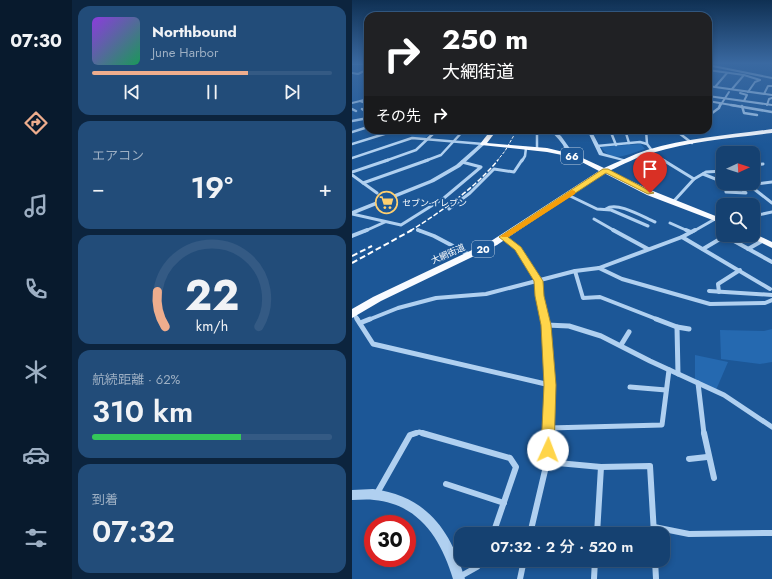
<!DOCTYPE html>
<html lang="ja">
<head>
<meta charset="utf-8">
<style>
  :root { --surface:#154171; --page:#224c79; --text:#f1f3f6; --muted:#9dafc3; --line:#345a84; --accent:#eead8d }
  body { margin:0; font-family:Jost,"Noto Sans JP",sans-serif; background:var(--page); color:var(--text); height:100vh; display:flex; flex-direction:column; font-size:15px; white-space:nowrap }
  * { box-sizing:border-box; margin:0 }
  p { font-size:13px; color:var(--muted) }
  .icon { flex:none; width:22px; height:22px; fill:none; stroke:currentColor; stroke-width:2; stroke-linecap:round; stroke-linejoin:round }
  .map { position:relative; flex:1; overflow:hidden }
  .drawer { display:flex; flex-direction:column; gap:6px; padding:6px; background:#0c243e; width:280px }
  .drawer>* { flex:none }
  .banner { position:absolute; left:12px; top:12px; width:348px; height:122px; border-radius:12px; box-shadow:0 2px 6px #0003,0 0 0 1px var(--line); background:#202124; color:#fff; overflow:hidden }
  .needle { width:26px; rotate:87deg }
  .fabs { position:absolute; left:364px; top:146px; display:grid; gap:8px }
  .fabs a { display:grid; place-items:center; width:44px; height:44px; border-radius:8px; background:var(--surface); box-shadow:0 2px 6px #0003,0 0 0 1px var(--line); font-size:20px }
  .speed { position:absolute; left:12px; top:515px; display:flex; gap:8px; font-size:20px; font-weight:700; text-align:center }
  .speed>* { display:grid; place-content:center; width:52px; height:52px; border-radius:50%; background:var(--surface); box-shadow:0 2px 6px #0003,0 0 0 1px var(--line); line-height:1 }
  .speed .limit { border:6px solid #d22; background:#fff; color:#111 }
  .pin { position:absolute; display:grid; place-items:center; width:34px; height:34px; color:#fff; margin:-41px -17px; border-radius:50% 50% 50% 0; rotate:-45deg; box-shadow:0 0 4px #0007 }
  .pin .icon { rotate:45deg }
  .me { position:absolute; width:44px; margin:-22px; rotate:2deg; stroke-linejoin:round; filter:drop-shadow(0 0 3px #0008) }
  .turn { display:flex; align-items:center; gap:14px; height:84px; padding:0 12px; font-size:18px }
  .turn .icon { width:52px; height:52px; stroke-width:2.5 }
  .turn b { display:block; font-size:28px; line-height:34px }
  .then { display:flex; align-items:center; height:38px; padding:0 12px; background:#0003; gap:8px; font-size:15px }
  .big { font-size:30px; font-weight:600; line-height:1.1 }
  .drawer .widget { flex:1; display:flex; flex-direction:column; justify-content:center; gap:6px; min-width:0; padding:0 14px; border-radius:12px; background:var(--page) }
  .drawer .dial { align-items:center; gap:0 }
  .dial svg { height:104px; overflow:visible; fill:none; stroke:var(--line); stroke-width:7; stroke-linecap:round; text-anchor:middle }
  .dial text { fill:var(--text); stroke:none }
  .song { display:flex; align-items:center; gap:12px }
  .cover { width:48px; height:48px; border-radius:6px; background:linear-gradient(135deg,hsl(270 70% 55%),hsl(150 70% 35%)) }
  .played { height:4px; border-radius:2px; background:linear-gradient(90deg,var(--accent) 65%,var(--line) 65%) }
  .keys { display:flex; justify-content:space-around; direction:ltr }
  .heat { display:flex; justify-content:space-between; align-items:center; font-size:22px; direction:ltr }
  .charge { height:6px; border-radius:3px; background:linear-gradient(90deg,#34c759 62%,var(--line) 0) }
  .trip { position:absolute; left:102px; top:527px; width:216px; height:40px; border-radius:12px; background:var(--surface); box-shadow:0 2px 6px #0003,0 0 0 1px var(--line); font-weight:600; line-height:40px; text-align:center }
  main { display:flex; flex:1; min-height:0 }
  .tab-bar { display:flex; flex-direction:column; width:72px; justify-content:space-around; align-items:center; background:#081a2d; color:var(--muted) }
  .tab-bar .icon { width:28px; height:28px }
  .tab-bar .active { color:var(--accent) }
  .tab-bar b { font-size:18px; color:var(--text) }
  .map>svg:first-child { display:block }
</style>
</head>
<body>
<main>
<nav class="tab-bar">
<b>07:30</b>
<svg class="icon active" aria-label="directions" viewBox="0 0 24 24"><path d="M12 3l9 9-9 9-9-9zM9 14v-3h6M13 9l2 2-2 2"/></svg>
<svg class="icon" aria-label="music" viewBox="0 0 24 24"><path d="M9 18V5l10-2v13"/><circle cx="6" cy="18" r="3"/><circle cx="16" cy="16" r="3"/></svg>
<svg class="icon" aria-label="phone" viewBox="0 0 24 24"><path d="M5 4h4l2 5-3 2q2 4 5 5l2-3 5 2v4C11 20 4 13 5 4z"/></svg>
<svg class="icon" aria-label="climate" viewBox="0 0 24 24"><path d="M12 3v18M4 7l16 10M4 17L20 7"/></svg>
<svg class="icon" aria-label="car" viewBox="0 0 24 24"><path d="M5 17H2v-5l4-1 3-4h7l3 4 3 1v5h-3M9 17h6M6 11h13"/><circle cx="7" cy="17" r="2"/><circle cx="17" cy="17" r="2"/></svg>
<svg class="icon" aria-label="filters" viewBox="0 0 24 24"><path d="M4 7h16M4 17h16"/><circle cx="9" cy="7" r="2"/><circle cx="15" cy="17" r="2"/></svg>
</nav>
<section class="drawer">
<div class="widget">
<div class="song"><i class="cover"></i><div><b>Northbound</b><p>June Harbor</p></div></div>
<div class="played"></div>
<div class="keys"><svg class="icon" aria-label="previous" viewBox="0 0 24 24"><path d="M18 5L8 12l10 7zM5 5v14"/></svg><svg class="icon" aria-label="pause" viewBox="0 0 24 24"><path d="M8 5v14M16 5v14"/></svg><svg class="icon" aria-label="next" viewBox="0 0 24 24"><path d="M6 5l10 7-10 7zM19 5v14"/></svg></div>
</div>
<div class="widget"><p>エアコン</p>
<div class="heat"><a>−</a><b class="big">19°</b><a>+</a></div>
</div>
<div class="widget dial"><svg viewBox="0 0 100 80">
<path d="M14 69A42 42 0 1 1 86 69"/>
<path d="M14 69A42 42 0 0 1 8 42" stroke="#eead8d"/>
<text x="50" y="56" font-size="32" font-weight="700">22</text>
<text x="50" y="72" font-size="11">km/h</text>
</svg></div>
<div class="widget"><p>航続距離 · 62%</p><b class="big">310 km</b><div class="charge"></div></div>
<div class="widget"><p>到着</p><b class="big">07:32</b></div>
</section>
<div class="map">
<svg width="420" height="579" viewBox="0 0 420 579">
  <rect width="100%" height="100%" fill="#1c5797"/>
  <g fill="#2569b0">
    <path d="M48 130H83L73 138 61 137Z"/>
    <path d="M289 144 293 149C278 153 260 165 249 147Z"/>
    <path d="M420 329V362L408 364 369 359 368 330 412 331Z"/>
    <path d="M343 355 376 362 364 390 343 380Z"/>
  </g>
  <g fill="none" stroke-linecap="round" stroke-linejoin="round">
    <g stroke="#b0d0f0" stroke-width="2">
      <path d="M0 64H16"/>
      <path d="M356 65 420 78"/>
      <path d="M356 70 392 75 408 80"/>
      <path d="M0 73 6 74 16 69"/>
      <path d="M356 86 420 95"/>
      <path d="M363 87 375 73"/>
      <path d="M380 89 392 75"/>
      <path d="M396 92 403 82 408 80"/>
      <path d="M388 93 395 95 392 101"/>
      <path d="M412 94 416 86H420"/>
      <path d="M356 96 420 105"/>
      <path d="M8 101 16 104"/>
      <path d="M356 101 385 106"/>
      <path d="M0 103 16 99"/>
      <path d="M415 105 417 99 420 98"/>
      <path d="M368 106 377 92"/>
    </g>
    <g stroke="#b0d0f0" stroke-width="2.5">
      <path d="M379 105 420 112"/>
      <path d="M390 106 392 113 405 115"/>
      <path d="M0 109 4 111"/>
      <path d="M10 109 16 113"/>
      <path d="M356 116 367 108 368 105"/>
      <path d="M0 121 16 118"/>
      <path d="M258 130 264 145"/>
      <path d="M273 130 277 143"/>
      <path d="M294 130 295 144"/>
      <path d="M323 130 340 143"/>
      <path d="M0 132 16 127"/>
      <path d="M185 134V149"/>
      <path d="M0 144 42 131 40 130"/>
      <path d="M245 146 288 142 295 144 301 152"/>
      <path d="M295 153 313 161"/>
      <path d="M0 158 60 138 131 144"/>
      <path d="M33 161 64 150 85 130"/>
      <path d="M73 161 89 155 112 130"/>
      <path d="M170 161 173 156 174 148"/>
    </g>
    <g stroke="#b0d0f0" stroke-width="3">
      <path d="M311 160 342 179"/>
      <path d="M401 165 411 164"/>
      <path d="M0 172 36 160"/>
      <path d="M351 174 371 182"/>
      <path d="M0 175 25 193"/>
      <path d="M11 183 76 160"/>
      <path d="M373 183 374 192 394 193 386 184"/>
      <path d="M377 183 393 184"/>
      <path d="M397 185 420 203"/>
      <path d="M397 185 420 182"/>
      <path d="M216 195 245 209 259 210 296 226"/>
      <path d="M321 202 342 179 354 172 371 171"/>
      <path d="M97 209 118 193 142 169 162 172 170 160"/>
      <path d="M254 209C265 201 291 217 303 222"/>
      <path d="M0 214 49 225 92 198 129 167 110 162"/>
      <path d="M401 216 420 212"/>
      <path d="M242 219 263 231"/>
      <path d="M318 223 336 231"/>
      <path d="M66 230 68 231"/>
      <path d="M13 231 33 222"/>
      <path d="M342 231 363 219"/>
    </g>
    <g stroke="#b0d0f0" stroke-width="4">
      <path d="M66 230 82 236 118 255"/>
      <path d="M261 230 296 249"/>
      <path d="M334 230 339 232"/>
      <path d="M0 236 15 230"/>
      <path d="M150 237 166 249 186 281 187 296 193 320"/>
      <path d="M330 237 418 289"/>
      <path d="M351 249 373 236 420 262"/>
      <path d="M396 249 410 241"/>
      <path d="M247 268 270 279 358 304 413 303 420 300"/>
      <path d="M223 271 231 298 248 297 307 320"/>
      <path d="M357 291 420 295"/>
      <path d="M367 292 366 284 388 270"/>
      <path d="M1 313 6 320"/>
      <path d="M16 320 46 308 84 298 134 294 223 271 247 268 330 237 343 230"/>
    </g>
    <g stroke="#b0d0f0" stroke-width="5">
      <path d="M5 319 21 344 198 385"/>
      <path d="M193 319 198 385 196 434"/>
      <path d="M304 319 325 327 337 329"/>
      <path d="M8 323 18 319"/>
      <path d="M194 325 217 326 249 336 298 361 372 395 420 427"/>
      <path d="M325 327 326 374"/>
      <path d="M269 345 277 332"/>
      <path d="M346 383 352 434"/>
      <path d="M278 387 314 390"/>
      <path d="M197 428 310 425 317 370"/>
      <path d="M61 434 67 432 74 434"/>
    </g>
    <g stroke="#b0d0f0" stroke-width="6">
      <path d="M70 433 158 458 164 467 141 534"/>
      <path d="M352 433 362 478"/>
      <path d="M337 459 355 457"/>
      <path d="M195 462 249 467 298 466 302 534"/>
      <path d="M94 484 152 503"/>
      <path d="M24 495 58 435 64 433"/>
      <path d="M302 527 337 534 420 533"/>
      <path d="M178 534 195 462 196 433"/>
      <path d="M245 534 249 467"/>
      <path d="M303 560 304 579"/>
      <path d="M107 577 125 567 131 560"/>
      <path d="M168 579 172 560"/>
      <path d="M242 579 243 560"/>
    </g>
    <g fill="#b0d0f0" fill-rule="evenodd">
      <path d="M198 130H202L209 136 219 150V156H215C213 144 206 139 198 130Z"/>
      <path d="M235 130H239L251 153 275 160V162L247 155Z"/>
      <path d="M129 143 133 144 108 167 82 182 0 215V211L78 180 104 165Z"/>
      <path d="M21 489C75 496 99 531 113 579H101C89 539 67 504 22 500 14 499 7 500 0 500V490Z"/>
    </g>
    <g fill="#f9fbff" fill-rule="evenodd">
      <path d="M420 129V133C380 138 339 141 300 153 285 157 272 164 257 171L301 191 371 219V224L295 195 252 173 145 245 29 301 0 318V309L21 297 139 241 247 171 220 157 195 152 129 145 128 144 139 130H145L135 143 195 148 224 155 252 168C266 162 280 155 295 150 335 138 378 135 420 129Z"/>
      <path d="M401 233 420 242V248L394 235H401Z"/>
    </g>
    <path stroke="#fff" stroke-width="1" stroke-dasharray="3 1.5" stroke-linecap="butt" d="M145 161 153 151 165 130"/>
    <path stroke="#fff" stroke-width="1.5" stroke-dasharray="5 2" stroke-linecap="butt" d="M58 231C90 211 122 189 146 160"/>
    <g stroke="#fff" stroke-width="2" stroke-dasharray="6 3" stroke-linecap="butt">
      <path d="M0 256 20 246"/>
      <path d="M0 263 60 230"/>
    </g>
  </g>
  <linearGradient id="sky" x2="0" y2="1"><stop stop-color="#0f3053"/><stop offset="0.44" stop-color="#3a69a1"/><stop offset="1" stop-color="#3a69a1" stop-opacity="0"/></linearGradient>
  <rect width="420" height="144" fill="url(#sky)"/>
  <path fill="#ffd54a" stroke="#a68a30" d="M251 169H256L302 193 296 194 254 173 156 237 169 247 191 281 192 296 199 325 204 385 202 450 200 455 196 457 191 455 189 450 192 385 189 325 183 296 182 281 163 250 147 237Z"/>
  <path fill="#f59e0b" d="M220 190 223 191V194L156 237H150L149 236Z"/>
  <defs>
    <symbol id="supermarket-ring" viewBox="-11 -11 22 22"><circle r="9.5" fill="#1c5797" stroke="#ffcf6f" stroke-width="1.5"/><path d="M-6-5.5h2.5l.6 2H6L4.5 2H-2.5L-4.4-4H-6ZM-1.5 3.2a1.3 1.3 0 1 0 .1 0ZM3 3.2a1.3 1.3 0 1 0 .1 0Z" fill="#ffcf6f"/></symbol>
  </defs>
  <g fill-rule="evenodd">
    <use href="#supermarket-ring" x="22" y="190" width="25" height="25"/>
  </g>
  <g text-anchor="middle" stroke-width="4" stroke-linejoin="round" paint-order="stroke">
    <g font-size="9" fill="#fff" stroke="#1c5797" text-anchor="start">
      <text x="50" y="206">セブン-イレブン</text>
    </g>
    <g font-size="9" fill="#fff" stroke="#1c5797">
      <text transform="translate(96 254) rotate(-24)" y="3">大網街道</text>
    </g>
    <g fill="#1c5797" stroke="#bbcde0" stroke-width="1">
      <rect x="209" y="148" width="22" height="16" rx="3"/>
      <rect x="120" y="241" width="22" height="16" rx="3"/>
    </g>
    <g font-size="10" font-weight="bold" fill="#fff">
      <text x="220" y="160">66</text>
      <text x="131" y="253">20</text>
    </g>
  </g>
</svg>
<div class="fabs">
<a><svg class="needle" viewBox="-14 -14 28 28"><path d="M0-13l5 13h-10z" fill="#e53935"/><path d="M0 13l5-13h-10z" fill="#9dafc3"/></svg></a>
<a><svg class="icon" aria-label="search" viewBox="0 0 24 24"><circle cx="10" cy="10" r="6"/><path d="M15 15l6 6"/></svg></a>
</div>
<div class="speed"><div class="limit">30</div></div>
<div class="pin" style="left:298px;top:193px;background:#d93025"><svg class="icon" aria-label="arrive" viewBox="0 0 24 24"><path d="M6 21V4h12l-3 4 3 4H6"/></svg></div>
<svg class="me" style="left:196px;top:450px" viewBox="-20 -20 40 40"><circle r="19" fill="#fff"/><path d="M0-13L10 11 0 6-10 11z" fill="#ffd54a"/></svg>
<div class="trip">07:32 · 2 分 · 520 m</div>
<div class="banner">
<div class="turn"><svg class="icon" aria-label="right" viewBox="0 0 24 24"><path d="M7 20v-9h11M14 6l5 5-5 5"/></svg><div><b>250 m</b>大網街道</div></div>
<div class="then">その先<svg class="icon" aria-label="right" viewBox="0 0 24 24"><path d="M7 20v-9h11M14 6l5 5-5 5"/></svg></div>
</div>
</div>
</main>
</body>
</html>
